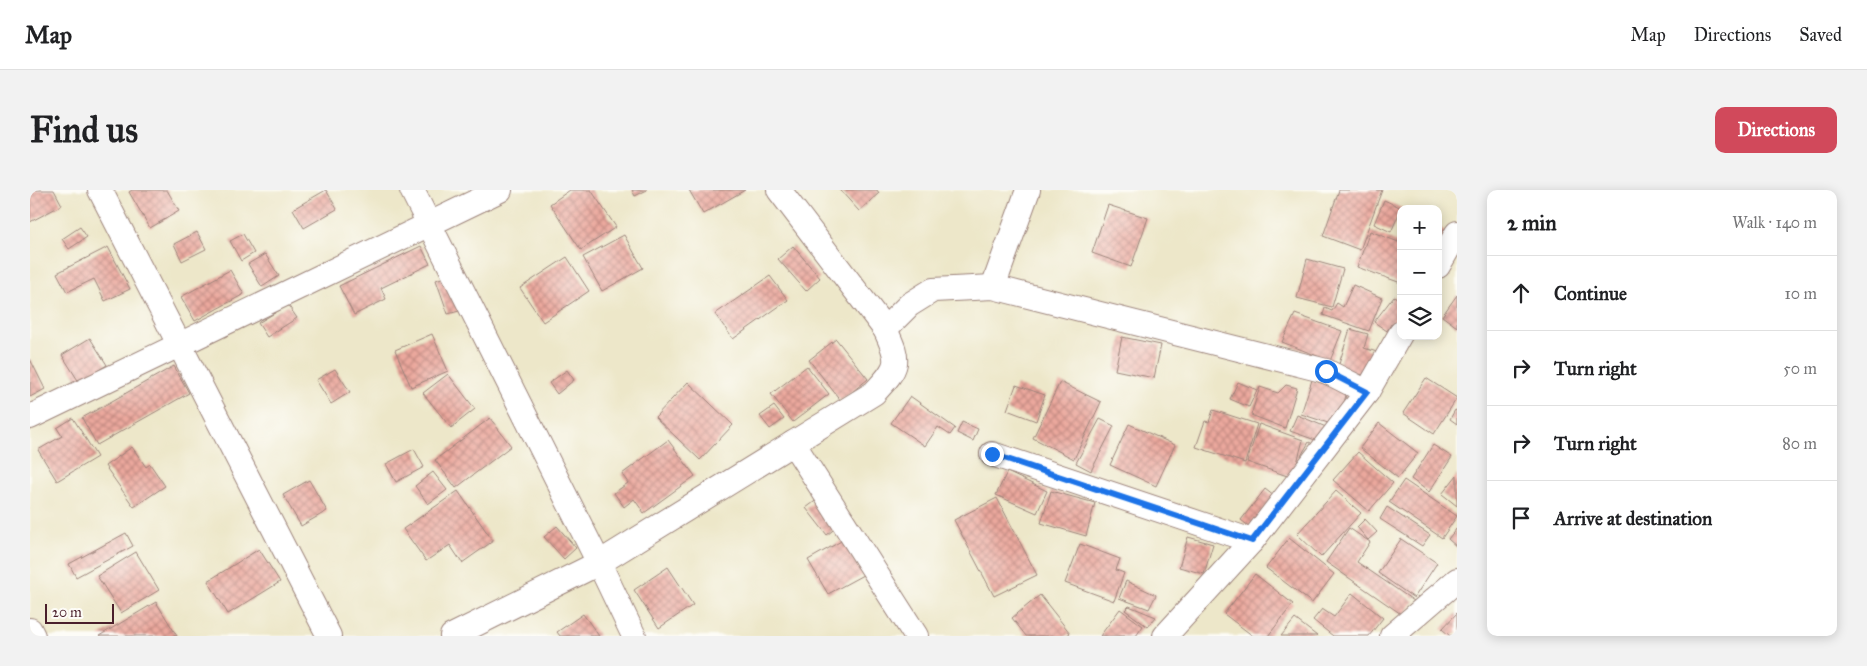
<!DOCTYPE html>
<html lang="en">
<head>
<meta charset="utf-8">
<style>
	:root { --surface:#fff; --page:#f2f2f2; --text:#202124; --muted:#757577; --line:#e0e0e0; --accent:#d1495b }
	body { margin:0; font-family:"IM FELL Great Primer",serif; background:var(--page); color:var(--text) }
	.controls { position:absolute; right:15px; top:15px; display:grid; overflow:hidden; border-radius:10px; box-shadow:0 2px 12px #0003 }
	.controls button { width:45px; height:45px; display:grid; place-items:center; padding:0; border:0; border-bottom:1px solid var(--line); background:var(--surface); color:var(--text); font:25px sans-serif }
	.scale { position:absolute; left:15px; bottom:12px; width:69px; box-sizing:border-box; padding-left:5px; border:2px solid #4a1f2b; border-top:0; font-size:14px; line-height:18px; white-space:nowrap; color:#4a1f2b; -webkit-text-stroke:4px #fdfcf7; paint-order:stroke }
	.stop { position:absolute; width:15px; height:15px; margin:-11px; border:4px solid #1a73e8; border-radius:50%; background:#fff }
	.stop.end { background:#1a73e8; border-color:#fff; box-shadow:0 1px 5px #0008 }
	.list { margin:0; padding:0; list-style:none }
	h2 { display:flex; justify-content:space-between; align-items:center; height:65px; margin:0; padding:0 20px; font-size:21px }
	h2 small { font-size:16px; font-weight:400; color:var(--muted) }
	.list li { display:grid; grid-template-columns:32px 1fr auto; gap:15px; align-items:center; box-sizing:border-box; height:75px; padding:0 20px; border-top:1px solid var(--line) }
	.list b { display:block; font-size:19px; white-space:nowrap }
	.list em { font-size:16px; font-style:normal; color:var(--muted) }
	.icon { flex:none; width:28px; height:28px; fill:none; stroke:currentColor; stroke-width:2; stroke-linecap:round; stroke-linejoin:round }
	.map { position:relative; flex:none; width:1427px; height:446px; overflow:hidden; border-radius:10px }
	header { display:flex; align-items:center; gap:30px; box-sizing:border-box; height:70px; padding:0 25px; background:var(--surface); border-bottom:1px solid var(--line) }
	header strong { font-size:24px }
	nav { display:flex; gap:28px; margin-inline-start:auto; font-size:18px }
	.intro { display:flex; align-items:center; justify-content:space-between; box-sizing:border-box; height:120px; padding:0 30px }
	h1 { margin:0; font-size:35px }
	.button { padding:12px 22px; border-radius:10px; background:var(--accent); color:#fff; font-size:18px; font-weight:700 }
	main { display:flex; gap:30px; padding:0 30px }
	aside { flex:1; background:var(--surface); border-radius:10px; box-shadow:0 2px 12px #0003 }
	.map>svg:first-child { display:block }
	.building { fill:url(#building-cross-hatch) }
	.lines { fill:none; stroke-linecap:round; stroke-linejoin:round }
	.minor-casing { stroke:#9c837a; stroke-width:26 }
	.minor { stroke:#fff; stroke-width:24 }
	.route { stroke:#1a73e8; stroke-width:6 }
</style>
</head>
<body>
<header>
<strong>Map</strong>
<nav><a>Map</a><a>Directions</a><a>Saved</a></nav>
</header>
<div class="intro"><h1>Find us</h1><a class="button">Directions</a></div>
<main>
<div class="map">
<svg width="1427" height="446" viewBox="0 0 1427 446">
	<defs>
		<pattern id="building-cross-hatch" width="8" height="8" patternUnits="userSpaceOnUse" patternTransform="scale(1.25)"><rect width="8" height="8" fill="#eba89d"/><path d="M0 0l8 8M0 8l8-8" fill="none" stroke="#c08880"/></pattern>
	</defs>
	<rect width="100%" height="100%" fill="#fdfcf7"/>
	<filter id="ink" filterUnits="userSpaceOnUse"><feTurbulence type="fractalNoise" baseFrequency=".02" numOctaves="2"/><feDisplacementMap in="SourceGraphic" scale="10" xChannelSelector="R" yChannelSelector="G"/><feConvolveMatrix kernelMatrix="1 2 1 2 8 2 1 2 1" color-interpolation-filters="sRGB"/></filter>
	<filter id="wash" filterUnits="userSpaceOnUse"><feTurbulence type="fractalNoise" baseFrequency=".0096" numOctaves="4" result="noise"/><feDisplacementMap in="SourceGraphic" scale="20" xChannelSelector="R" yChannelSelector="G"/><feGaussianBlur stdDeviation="1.12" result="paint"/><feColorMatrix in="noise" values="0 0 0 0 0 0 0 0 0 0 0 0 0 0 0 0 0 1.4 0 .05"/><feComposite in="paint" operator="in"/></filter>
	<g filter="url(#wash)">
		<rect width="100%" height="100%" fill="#ede7c9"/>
		<g id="blocks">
			<g class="building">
				<path d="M0,0H24L32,15L0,32Z"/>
				<path d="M102,0H137L149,21L120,38L99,2Z"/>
				<path d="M296,0L307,19L274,38L263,19Z"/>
				<path d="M540,0H561L586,37L551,60L520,14Z"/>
				<path d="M602,0H617L605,6Z"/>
				<path d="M659,0H715L673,24Z"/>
				<path d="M810,0H847L849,3L829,21Z"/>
				<path d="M1309,0H1352L1330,60L1293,46Z"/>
				<path d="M1354,10L1374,19H1371L1361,42L1344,34Z"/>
				<path d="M1078,15L1118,28L1101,77L1062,63Z"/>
				<path d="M1408,36L1416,42L1408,54Z"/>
				<path d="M50,37L57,47L39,59L32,49Z"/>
				<path d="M1340,41L1371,53V93L1327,77Z"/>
				<path d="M167,42L176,59L152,71L144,54Z"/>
				<path d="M213,44L224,63L211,71L200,51Z"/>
				<path d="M594,45L613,78L572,101L553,67Z"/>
				<path d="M391,56L400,74L351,98L356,109L324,125L309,96Z"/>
				<path d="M763,56L790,88L776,101L748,69Z"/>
				<path d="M78,57L100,99L75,111L64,89L37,102L27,83Z"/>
				<path d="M235,64L249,86L232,97L218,74Z"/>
				<path d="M537,67L559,101L513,132L490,98Z"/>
				<path d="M1277,69L1313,79L1302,117L1267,108Z"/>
				<path d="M200,80L214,104L165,131L151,107Z"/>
				<path d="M417,86L429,121L418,124L406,90Z"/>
				<path d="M740,86L758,110L703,149L685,124Z"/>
				<path d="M1323,95L1352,108L1339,141L1293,125L1295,118L1302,121L1307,113L1313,117Z"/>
				<path d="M1427,105V137L1412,126Z"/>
				<path d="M1364,106L1371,111V127L1365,136L1361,134L1357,141L1344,132Z"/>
				<path d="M258,115L267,128L237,147L228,133Z"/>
				<path d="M1265,124L1312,141L1300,171L1252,152Z"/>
				<path d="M1320,139L1338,144L1334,158L1347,162L1339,187L1308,177Z"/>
				<path d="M402,144L418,181L381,197L365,160Z"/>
				<path d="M1092,147L1131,155L1124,188L1085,180Z"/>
				<path d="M60,148L77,175L49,192L32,165Z"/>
				<path d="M806,149L838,189L811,211L779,170Z"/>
				<path d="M0,169L15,199L0,207Z"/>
				<path d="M144,176L159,203L67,255L52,228Z"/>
				<path d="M777,176L799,204L763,232L741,204Z"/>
				<path d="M305,179L320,202L301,214L286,190Z"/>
				<path d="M537,180L544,190L527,204L519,193Z"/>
				<path d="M418,184L445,219L421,238L393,203Z"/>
				<path d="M1396,188L1427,208L1404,244L1373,223Z"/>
				<path d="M1282,190L1317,202L1307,236L1271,224Z"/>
				<path d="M658,192L703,235L670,270L625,227Z"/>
				<path d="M1030,192L1071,212L1044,269L1003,248Z"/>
				<path d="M1208,192L1227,200L1219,217L1200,209Z"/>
				<path d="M986,195L1015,205L1006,231L977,220Z"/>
				<path d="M1256,195L1267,198L1255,238L1221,225L1230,197L1248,203Z"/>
				<path d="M880,206L925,238L920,245L908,237L895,256L861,233Z"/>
				<path d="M744,216L754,229L740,239L730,226Z"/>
				<path d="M1183,220L1227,234L1215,273L1166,257L1175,231L1179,232Z"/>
				<path d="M1425,220L1427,221V234L1420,229Z"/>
				<path d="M1267,225L1296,237L1291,252L1260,241Z"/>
				<path d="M43,228L67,267L27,291L8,260L32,246L27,238Z"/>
				<path d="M460,228L481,256L426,298L405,270Z"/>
				<path d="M1070,229L1084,236L1061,281L1046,273Z"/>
				<path d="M932,232L948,239L943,251L927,243Z"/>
				<path d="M1349,233L1388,263L1368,288L1330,258Z"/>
				<path d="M1099,234L1145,255L1126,296L1080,275Z"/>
				<path d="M1229,234L1273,250L1263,288L1217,272Z"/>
				<path d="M638,250L665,286L614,323L604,309L594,317L584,303L598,293L592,284Z"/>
				<path d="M1279,252L1290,258L1282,272L1271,266Z"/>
				<path d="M1403,255L1422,267L1399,302L1381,289Z"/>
				<path d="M102,257L116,277L120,274L135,296L104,317L75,276Z"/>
				<path d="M384,259L394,277L366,292L356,274Z"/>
				<path d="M1328,262L1363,293L1339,321L1303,290Z"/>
				<path d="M403,282L417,300L398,314L385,296Z"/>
				<path d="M977,282L1017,301L1007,323L966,305Z"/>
				<path d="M1427,285V316L1412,304Z"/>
				<path d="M279,290L297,321L271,336L253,305Z"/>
				<path d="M1374,290L1427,326L1412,348L1359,312Z"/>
				<path d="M1235,299L1249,310L1225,341L1211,330Z"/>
				<path d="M428,301L463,351L432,373L420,355L396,371L373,339Z"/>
				<path d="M1021,301L1065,313L1056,346L1011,333Z"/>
				<path d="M1306,301L1331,323L1291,367L1267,344Z"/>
				<path d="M967,308L1007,385L964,406L924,330Z"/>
				<path d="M788,309L808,336L797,345L776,318Z"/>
				<path d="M1357,317L1400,345L1392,356L1350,329Z"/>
				<path d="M1335,329L1347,342L1338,350L1327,337Z"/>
				<path d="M527,336L546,358L534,369L514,347Z"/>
				<path d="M1319,338L1340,352L1327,372L1384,411L1374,426L1296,372Z"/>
				<path d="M1427,338V357L1418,349Z"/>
				<path d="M96,343L103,356L46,387L39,374Z"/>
				<path d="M1158,347L1183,354L1174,384L1149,377Z"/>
				<path d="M1259,348L1304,384L1282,413L1236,378Z"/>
				<path d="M1371,349L1407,373L1384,408L1348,383Z"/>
				<path d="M813,350L833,385L798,404L778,370Z"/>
				<path d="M1050,354L1090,369L1086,380L1094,383L1084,411L1035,393Z"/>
				<path d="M229,359L250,392L198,424L178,391Z"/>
				<path d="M106,362L129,400L91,423L67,386Z"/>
				<path d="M638,377L663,415L629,438L604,400Z"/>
				<path d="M1225,384L1263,414L1238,446H1223L1194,424Z"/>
				<path d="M1096,391L1126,405L1119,419L1089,408Z"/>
				<path d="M1322,403L1353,428L1339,446H1303L1283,430L1292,419L1304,427Z"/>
				<path d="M1010,405L1040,443L1036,446H996L982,428Z"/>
				<path d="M126,412L147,446H69Z"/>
				<path d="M1099,416L1126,427L1118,437L1095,420Z"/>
				<path d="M1090,419L1113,436L1106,446H1070Z"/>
				<path d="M1427,423V442L1423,446H1420L1412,439Z"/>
				<path d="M553,424L569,446H530L527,442Z"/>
				<path d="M1265,429L1287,446H1251Z"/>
			</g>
		</g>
	</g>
	<g filter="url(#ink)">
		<use href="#blocks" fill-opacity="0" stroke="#9c837a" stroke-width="1"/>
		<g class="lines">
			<g class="minor-casing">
				<g id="minor">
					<path d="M70,0L299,446"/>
					<path d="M382,0L569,373L604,446"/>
					<path d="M1408,76L1427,43"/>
					<path d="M963,97L998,0"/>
					<path d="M855,139L879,115L903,100L963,97L1296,181L1337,202"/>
					<path d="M0,227L470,0"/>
					<path d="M763,253L886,446"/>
					<path d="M962,264L1222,351"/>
					<path d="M0,440L3,446"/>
					<path d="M422,446L569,373L844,203C869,176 871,173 855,139L749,0"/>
					<path d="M1135,446L1222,351L1337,202L1371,143"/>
					<path d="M1362,446L1427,390"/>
				</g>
			</g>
			<use href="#minor" class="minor"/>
		</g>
	</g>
	<g class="lines" filter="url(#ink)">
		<path class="route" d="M962,264L1222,351L1337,202L1296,181"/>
	</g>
</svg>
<div class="controls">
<button>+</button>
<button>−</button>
<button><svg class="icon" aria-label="layers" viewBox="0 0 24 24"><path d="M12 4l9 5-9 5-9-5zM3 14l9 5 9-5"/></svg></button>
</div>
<div class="scale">20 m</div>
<div class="stop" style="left:1296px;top:181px"></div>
<div class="stop end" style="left:962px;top:264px"></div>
</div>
<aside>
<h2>2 min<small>Walk · 140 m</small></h2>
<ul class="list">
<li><svg class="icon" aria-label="ahead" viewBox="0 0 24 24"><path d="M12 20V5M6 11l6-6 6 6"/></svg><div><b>Continue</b></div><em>10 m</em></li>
<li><svg class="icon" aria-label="right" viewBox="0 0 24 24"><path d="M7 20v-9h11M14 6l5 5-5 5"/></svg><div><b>Turn right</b></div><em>50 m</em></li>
<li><svg class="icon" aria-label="right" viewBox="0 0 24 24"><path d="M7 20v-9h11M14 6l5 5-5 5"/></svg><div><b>Turn right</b></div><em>80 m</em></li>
<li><svg class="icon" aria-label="arrive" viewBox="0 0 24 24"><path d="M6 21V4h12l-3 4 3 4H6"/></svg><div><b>Arrive at destination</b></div></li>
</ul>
</aside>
</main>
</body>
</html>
